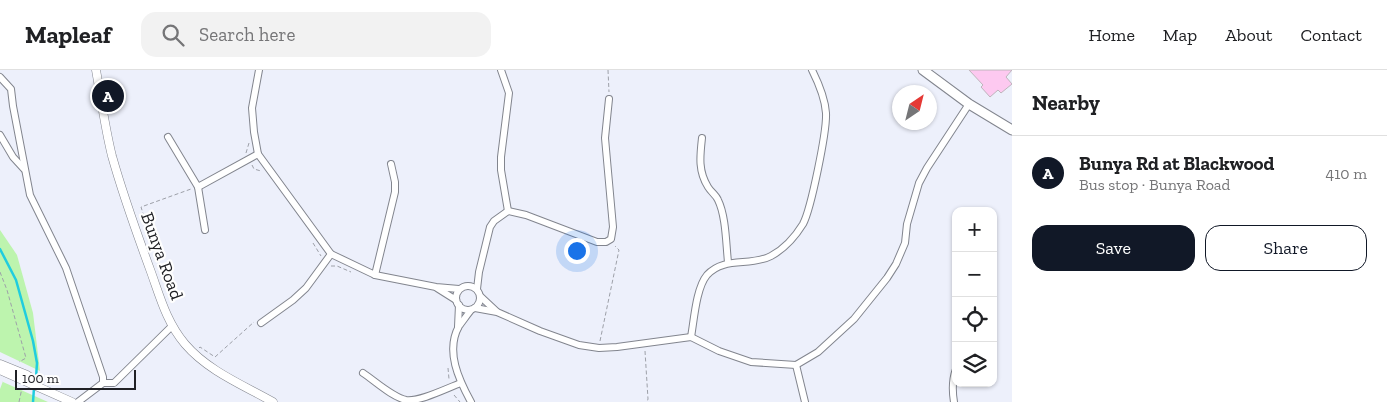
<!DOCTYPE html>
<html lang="en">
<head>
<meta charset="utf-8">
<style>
	:root { --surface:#fff; --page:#f2f2f2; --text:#202124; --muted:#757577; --line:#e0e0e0; --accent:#111827 }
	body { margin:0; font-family:"Zilla Slab",serif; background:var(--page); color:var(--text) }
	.controls { position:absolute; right:15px; bottom:15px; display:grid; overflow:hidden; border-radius:10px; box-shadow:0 1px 4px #0004 }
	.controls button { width:45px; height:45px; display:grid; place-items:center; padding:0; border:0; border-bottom:1px solid var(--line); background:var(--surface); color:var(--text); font:25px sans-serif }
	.compass { position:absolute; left:892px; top:15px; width:45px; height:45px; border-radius:50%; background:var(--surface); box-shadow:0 1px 4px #0004; rotate:35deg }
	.scale { position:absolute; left:15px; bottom:12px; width:121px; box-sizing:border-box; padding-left:5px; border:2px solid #202125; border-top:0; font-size:14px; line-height:18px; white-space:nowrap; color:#202125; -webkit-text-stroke:4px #fefefe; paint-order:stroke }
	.you { position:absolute; left:576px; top:180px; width:18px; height:18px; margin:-12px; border:4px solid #fff; border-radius:50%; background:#1a73e8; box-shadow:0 0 0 8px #1a73e833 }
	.badge { display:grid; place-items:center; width:32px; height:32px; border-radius:50%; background:var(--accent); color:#fff; font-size:16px; font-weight:700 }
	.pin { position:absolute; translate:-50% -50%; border:2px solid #fff; box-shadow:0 1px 5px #0006 }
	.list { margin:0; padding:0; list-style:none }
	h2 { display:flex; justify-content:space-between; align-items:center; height:65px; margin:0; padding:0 20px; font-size:21px }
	h2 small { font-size:16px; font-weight:400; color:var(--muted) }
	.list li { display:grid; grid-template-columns:32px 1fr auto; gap:15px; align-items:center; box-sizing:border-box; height:75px; padding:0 20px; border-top:1px solid var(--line) }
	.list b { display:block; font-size:19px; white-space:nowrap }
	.list p { margin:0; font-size:16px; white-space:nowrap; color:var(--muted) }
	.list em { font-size:16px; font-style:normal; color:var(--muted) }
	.actions { display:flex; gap:10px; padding:15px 20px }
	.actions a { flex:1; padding:11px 0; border:1px solid var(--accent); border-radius:15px; text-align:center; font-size:18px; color:var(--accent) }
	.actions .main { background:var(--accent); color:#fff }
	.icon { flex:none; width:28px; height:28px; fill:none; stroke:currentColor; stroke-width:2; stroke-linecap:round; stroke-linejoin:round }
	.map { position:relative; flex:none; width:1012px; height:332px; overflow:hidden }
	header { display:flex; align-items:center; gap:30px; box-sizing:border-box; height:70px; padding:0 25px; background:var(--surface); border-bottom:1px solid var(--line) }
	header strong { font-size:24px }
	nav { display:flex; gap:28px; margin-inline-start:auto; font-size:18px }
	.search { width:350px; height:45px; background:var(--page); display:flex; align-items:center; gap:12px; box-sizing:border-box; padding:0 18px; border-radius:15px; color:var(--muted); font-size:19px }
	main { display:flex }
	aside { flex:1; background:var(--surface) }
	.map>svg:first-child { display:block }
	.park { fill:#bdf4ae }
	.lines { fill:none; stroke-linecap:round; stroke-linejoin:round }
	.stream { stroke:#20cdde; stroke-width:2.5 }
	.building { fill:#fdc9f0; stroke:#bfb5bc }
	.minor-casing { stroke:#82858e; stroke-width:8 }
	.tertiary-casing { stroke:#82858e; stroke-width:9 }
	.secondary-casing { stroke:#82858e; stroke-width:11 }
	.path { stroke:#9da0a8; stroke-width:1; stroke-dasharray:4 2.5; stroke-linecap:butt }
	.minor { stroke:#fff; stroke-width:6 }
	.tertiary { stroke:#fff; stroke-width:8 }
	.secondary { stroke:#fff; stroke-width:9 }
	.labels { text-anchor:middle; stroke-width:4.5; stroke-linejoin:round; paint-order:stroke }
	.street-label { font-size:18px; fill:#202125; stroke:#fefefe }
</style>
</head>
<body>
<header>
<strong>Mapleaf</strong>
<div class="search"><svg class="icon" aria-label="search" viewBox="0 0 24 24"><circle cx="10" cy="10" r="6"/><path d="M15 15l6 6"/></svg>Search here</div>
<nav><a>Home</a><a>Map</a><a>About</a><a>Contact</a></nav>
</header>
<main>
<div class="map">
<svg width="1012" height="332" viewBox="0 0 1012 332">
	<rect width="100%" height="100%" fill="#edf0fb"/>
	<g class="park">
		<path d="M0,160L17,185L33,243L40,301L0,282Z"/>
		<path d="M3,311V312L48,332H0V319Z"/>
	</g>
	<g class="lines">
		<g class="stream">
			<path d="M0,179L16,210L33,271L37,293L36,308"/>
			<path d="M33,332L34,318"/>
		</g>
	</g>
	<path class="building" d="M969,0H1012L1006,7L1012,14L1001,23L998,20L990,27L981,17L983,15Z"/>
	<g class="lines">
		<g class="minor-casing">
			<g id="minor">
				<path d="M259,0L252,38L254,62L258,84L331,184L375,205L436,217L459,219"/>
				<path d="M501,0L509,23L501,87V100L508,141"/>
				<path d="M0,7L11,19L13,36L30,125L66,198L103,307V313"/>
				<path d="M0,65L13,87L24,99"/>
				<path d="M168,67L198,117L205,160"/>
				<path d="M702,68C700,86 698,101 708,117C711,122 716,125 718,130C726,146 726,174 728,192"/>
				<path d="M198,117L258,84"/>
				<path d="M375,205L395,122V112L391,94"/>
				<circle cx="468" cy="228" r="12"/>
				<path d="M437,218L456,230"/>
				<path d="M477,219L479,202L490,157L494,151L508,141L526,145L597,172H606L611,169L613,157L605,68L609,29"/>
				<path d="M481,227L496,241"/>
				<path d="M475,238L497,242L540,261L579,275L599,278L617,277L691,267L719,281L751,292L796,295L818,282L854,249L887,208L896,194L905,173L907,154L919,113L927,98L969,34"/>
				<path d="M471,240C467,245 463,251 459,256C445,281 459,310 471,332"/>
				<path d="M261,253L293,230L306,218L331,184"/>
				<path d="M458,257L459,235"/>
				<path d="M691,267C694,251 696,218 707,205C724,186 750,197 771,186C784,179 795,167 803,154C811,139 827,61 826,43C825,28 819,14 812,0"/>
				<path d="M796,295L805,332"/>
				<path d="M363,303C375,311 392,327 406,330C420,332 447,318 461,313"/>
				<path d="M78,332L103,313H114L172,256"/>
				<path d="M954,332C952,320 952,310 956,299"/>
			</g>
		</g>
		<g class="tertiary-casing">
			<g id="tertiary">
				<path d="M96,0C101,28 105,58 112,86C123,125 137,164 151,202C160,227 167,253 185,274C208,301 243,315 273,332"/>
				<path d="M0,294L27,305L38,313"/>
				<path d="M0,300L72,332"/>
			</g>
		</g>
		<g class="secondary-casing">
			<path id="secondary" d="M923,0L969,34L1012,60"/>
		</g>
		<g class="path">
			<path d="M608,0L609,22"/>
			<path d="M246,83L249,73"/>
			<path d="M252,95L254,99L261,101"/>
			<path d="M313,173L321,186"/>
			<path d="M151,178L149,162L141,137L191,119"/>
			<path d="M331,196H337L351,202"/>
			<path d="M0,202L7,220L26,288L19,292"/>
			<path d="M600,271L619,180L615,176"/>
			<path d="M199,278L200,277L215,287L254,252"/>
			<path d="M645,281L648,329L647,332"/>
			<path d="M448,298L449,309"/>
			<path d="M454,325L460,332"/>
			<path d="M19,332L22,318"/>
		</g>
		<use href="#minor" class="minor"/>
		<use href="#tertiary" class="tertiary"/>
		<use href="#secondary" class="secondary"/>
	</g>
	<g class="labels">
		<g class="street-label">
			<text transform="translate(162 186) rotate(70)" y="6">Bunya Road</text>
		</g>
	</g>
</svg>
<div class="controls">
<button>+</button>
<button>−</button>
<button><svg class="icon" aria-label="locate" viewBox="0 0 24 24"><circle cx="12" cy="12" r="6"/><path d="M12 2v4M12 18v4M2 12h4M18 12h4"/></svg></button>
<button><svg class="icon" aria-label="layers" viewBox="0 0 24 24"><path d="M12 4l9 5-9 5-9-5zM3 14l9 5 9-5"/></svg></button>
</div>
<svg class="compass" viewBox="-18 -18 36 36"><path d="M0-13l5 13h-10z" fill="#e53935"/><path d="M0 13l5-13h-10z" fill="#757577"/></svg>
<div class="scale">100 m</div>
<div class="you"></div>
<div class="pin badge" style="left:108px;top:26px">A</div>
</div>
<aside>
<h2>Nearby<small></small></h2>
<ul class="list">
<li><span class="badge">A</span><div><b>Bunya Rd at Blackwood</b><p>Bus stop · Bunya Road</p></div><em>410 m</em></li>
</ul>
<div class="actions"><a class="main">Save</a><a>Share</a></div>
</aside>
</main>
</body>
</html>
